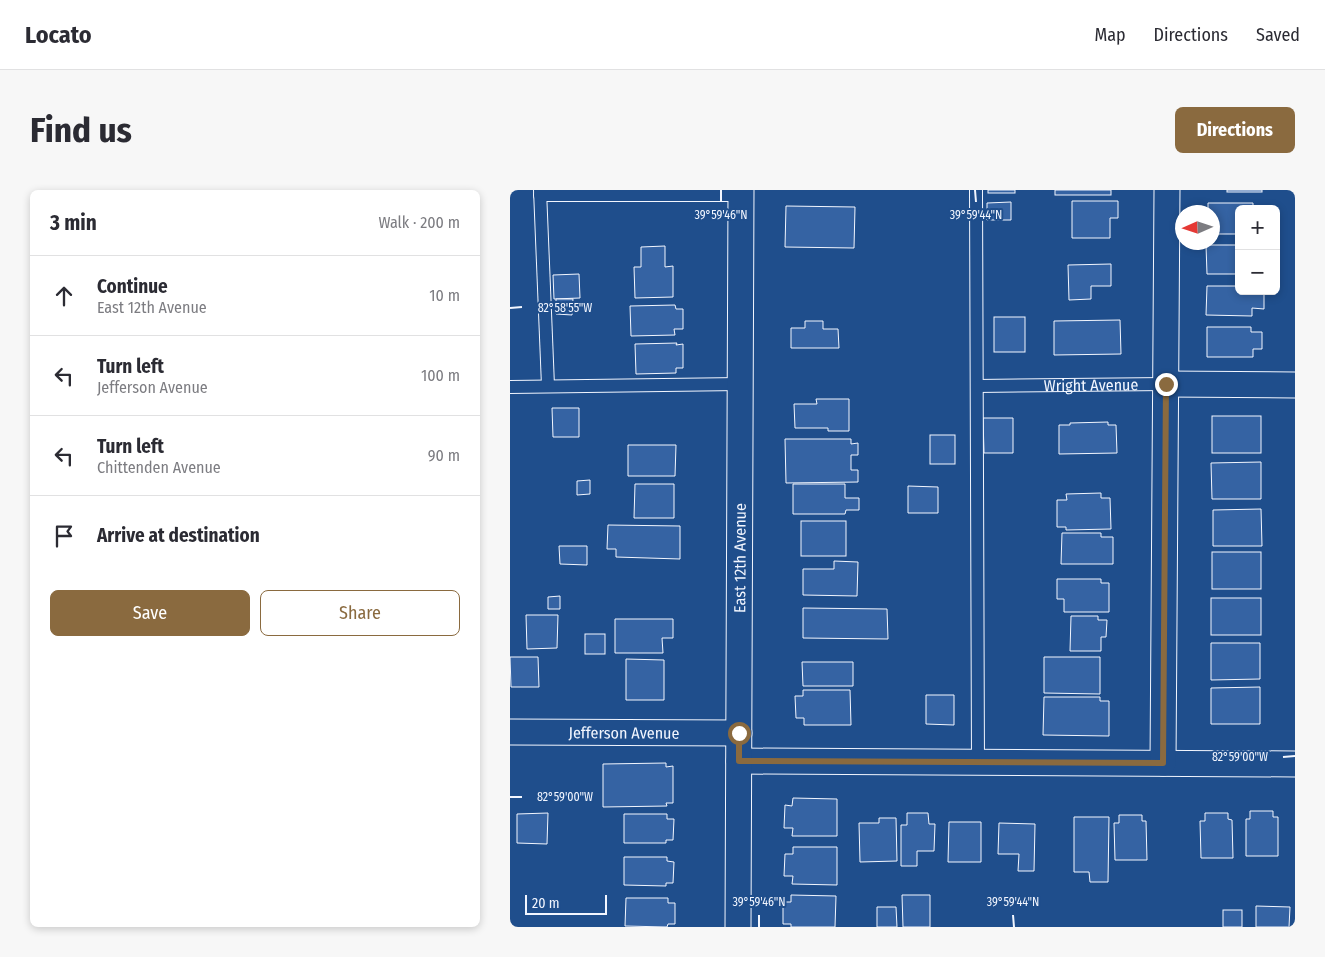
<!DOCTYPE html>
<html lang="en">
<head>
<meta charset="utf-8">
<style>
	:root { --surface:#fff; --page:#f7f7f7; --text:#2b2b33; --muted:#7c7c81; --line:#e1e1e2; --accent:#8a6a3f }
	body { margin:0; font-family:"Fira Sans Condensed",sans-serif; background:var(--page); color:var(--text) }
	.controls { position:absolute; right:15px; top:15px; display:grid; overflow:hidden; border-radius:8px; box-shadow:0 2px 8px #0003 }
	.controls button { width:45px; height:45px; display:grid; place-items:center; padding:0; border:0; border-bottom:1px solid var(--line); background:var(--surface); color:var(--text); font:25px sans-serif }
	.compass { position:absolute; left:665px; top:15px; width:45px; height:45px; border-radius:50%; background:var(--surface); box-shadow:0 2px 8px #0003; rotate:267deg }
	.scale { position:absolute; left:15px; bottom:12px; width:82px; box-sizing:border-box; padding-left:5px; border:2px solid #f2f6ff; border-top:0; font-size:14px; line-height:18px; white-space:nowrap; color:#f2f6ff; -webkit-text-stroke:4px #1f4e8c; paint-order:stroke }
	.stop { position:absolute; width:15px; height:15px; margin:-11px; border:4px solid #8a6a3f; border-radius:50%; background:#fff }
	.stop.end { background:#8a6a3f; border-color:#fff; box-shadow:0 1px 5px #0008 }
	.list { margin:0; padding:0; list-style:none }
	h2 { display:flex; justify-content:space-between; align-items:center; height:65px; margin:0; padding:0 20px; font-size:21px }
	h2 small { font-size:16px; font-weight:400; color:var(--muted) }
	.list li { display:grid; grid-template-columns:32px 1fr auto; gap:15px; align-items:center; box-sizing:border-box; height:80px; padding:0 20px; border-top:1px solid var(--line) }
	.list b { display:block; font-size:19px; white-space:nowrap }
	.list p { margin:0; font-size:16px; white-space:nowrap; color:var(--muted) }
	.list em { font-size:16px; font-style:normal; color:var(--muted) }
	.actions { display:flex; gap:10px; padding:15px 20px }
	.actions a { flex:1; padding:11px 0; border:1px solid var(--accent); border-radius:8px; text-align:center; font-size:18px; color:var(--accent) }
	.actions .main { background:var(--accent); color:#fff }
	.icon { flex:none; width:28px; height:28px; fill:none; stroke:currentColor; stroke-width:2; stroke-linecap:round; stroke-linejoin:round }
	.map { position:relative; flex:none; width:785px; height:737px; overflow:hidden; border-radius:8px }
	header { display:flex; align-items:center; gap:30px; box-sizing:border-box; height:70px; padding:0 25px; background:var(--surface); border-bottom:1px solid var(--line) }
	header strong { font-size:24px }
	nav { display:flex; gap:28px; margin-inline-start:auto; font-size:18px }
	.intro { display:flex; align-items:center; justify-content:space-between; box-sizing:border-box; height:120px; padding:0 30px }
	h1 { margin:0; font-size:35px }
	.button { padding:12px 22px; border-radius:8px; background:var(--accent); color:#fff; font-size:18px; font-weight:700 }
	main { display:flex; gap:30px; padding:0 30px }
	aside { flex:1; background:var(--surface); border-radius:8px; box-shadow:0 2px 8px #0003 }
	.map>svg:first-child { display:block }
	.building { fill:#3563a3; stroke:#f2f6ff }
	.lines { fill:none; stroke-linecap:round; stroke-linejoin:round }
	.service-casing { stroke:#f2f6ff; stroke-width:14 }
	.minor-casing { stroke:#f2f6ff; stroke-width:27 }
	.service { stroke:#1f4e8c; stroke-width:12 }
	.minor { stroke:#1f4e8c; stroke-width:25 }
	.route { stroke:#8a6a3f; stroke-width:6 }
	.ticks { fill:none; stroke:#f2f6ff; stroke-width:2 }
	.labels { text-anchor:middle; stroke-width:4; stroke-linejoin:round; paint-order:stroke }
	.street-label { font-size:16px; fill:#f2f6ff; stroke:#1f4e8c }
	.ticks-label { font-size:12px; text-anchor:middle; fill:#f2f6ff; stroke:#1f4e8c; stroke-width:4; stroke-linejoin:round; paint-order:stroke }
</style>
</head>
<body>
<header>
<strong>Locato</strong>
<nav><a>Map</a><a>Directions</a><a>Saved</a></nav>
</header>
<div class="intro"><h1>Find us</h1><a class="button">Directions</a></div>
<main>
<aside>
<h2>3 min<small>Walk · 200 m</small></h2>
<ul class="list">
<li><svg class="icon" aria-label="ahead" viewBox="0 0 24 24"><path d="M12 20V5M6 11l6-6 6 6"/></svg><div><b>Continue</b><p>East 12th Avenue</p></div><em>10 m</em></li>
<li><svg class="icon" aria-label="left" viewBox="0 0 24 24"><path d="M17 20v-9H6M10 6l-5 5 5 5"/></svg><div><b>Turn left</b><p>Jefferson Avenue</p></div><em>100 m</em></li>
<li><svg class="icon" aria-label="left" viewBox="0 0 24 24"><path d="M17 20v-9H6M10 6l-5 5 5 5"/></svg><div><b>Turn left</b><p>Chittenden Avenue</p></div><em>90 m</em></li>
<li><svg class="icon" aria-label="arrive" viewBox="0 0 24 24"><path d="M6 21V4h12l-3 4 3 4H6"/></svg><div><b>Arrive at destination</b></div></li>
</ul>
<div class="actions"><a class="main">Save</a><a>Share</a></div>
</aside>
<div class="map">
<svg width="785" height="737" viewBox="0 0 785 737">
	<rect width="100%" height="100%" fill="#1f4e8c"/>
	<g class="building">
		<rect x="478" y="0" width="27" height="3"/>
		<rect x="545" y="0" width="56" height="5"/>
		<rect x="717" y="0" width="35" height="2"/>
		<path d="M562,11H608V28H600V48H562Z"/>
		<path d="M501,12V30H477V13Z"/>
		<path d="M698,13H743V19H729V44H702V22H698Z"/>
		<path d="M276,16L345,17L344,58L275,57Z"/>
		<path d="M696,55H729V84H697Z"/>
		<path d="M155,56V77L163,76V107L125,108L124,77H131V57Z"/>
		<path d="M601,74V96H581V109L559,110L558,75Z"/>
		<path d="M69,84L70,108L44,109L43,85Z"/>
		<path d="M697,96H729V101H754V119L742,118V126L696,125Z"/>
		<path d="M46,109H63L62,125L46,124Z"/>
		<path d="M165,115L166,119H173V139H164L165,145L121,146L120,116Z"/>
		<rect x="484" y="127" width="31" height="35"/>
		<path d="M610,130L611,164L544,165V131Z"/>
		<path d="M295,131H313V139H328L329,158H281V138H295Z"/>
		<path d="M697,137H741V142H752V159H743V167H697Z"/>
		<path d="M167,153L166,155L173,154V178H166V183L126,184L125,154Z"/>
		<path d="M306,209H339V241H318V238H285L284,214H307Z"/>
		<path d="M42,218H69V247H43Z"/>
		<rect x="702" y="226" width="49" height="37"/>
		<path d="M473,228H503V263H474Z"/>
		<path d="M598,232V235H606L607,263L549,264V235H560V233Z"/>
		<rect x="420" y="245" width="25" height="29"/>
		<path d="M275,249H341V254L348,253V265H341V280H348V292L276,293Z"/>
		<path d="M118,255H166L165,286H118Z"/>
		<path d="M751,272V309H702L701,273Z"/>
		<path d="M80,290V304L67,305V291Z"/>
		<path d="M125,294H164V328H124Z"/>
		<path d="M283,294H335V308H349V320H336L335,324H283Z"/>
		<path d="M398,296L428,297V323H398Z"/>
		<path d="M591,303V308H600L601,339L556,340V337H547V310H557L556,304Z"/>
		<path d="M751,319L752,356H703V320Z"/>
		<rect x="291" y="331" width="45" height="35"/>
		<path d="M98,335L170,336V369L106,367V359H97Z"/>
		<path d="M552,343H591V347H603V374H551Z"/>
		<path d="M49,356H77V375L50,374Z"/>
		<rect x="702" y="362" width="49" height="37"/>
		<path d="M324,371L348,372L347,406L293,405V379H324Z"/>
		<path d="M547,389H591V393H599V422H554V409H547Z"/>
		<path d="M50,406V419H38V407Z"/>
		<rect x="701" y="408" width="50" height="37"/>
		<path d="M293,418L377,419L378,449L293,448Z"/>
		<path d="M16,425H48L47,458L17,459Z"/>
		<path d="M561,426H588V430H597L596,447H591V461H560Z"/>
		<path d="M105,429H163V448H152L153,463H105Z"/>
		<rect x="75" y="444" width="20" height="20"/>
		<path d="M701,453H750V489L701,490Z"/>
		<path d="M0,467H28L29,497H1Z"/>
		<path d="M534,467H590V504L534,503Z"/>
		<path d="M116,469L154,470V510H116Z"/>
		<path d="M292,472H343V496H293Z"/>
		<path d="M750,497V534H701V498Z"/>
		<path d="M293,500H340L341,535H294V528H286L285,506H293Z"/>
		<path d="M416,505H444V535L416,534Z"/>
		<path d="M534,507H590V511H599V546L533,545Z"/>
		<path d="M156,573V577L163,576V613H156L157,616L93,617V574Z"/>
		<path d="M283,608L327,609V646H282L283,638H274L275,615L282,616Z"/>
		<path d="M740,621H763V627H768V666H736V629H740Z"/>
		<path d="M38,623L37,654L7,653V624Z"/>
		<path d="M397,623H418L419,634H425L424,661H407V676H391V635H397Z"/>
		<path d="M695,623H718V629L722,630L723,668H691L690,631H695Z"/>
		<path d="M114,624H157V629H164L163,650H156V653H114Z"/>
		<path d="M609,625H632V631H636L637,670H605L604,633H609Z"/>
		<path d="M564,627H599L598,692H580L579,682H564Z"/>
		<path d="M369,628H386L387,671L350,672L349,633H369Z"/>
		<path d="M439,632H471V672H438Z"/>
		<path d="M489,633L525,634L524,681H508L509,664H488Z"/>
		<path d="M283,657H327V695L282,694L283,686H274L275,664H283Z"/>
		<path d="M114,667H157V671L164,672L163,693H156V696L114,695Z"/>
		<path d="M281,705L326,706L325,737H281V734H273V712H281Z"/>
		<path d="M392,705H420V737H393Z"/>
		<path d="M116,708H158V713H165V734H158L157,737L115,736Z"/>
		<path d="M746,716L780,717L779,737H746Z"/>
		<path d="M367,717H386L387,737H367Z"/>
		<rect x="713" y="720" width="19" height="17"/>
	</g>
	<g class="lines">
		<g class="service-casing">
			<g id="service">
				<path d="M30,0L38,196"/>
				<path d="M466,0L468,573"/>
				<path d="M30,5H231"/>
				<path id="s1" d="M467,196L656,194"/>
				<path d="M0,197L230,194"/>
			</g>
		</g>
		<g class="minor-casing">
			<g id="minor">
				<path d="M656,194L785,195"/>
				<path id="s2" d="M0,542L229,543"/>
				<path d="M229,571L785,574"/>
				<path d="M653,573L657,0"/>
				<path id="s3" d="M228,737L231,0"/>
			</g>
		</g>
		<use href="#service" class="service"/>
		<use href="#minor" class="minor"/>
	</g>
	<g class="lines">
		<path class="route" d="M229,543V571L653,573L656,194"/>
	</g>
	<path class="ticks" d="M211,0V12M465,0L466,12M0,118L12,117M773,567L785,566M0,607H12M249,725V737M503,725L504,737"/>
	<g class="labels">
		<g class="street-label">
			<text dy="6" stroke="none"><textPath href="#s1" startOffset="114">Wright Avenue</textPath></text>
			<text dy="6" stroke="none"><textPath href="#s3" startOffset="369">East 12th Avenue</textPath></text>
			<text dy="6" stroke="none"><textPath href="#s2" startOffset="114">Jefferson Avenue</textPath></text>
		</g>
	</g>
	<g class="ticks-label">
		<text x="211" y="29">39°59'46"N</text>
		<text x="466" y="29">39°59'44"N</text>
		<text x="55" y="122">82°58'55"W</text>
		<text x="730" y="571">82°59'00"W</text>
		<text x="55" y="611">82°59'00"W</text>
		<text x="249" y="716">39°59'46"N</text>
		<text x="503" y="716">39°59'44"N</text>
	</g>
</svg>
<div class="controls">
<button>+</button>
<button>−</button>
</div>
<svg class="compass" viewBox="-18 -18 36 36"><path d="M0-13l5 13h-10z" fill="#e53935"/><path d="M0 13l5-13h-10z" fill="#7c7c81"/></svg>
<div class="scale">20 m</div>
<div class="stop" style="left:229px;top:543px"></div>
<div class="stop end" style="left:656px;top:194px"></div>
</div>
</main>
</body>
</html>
